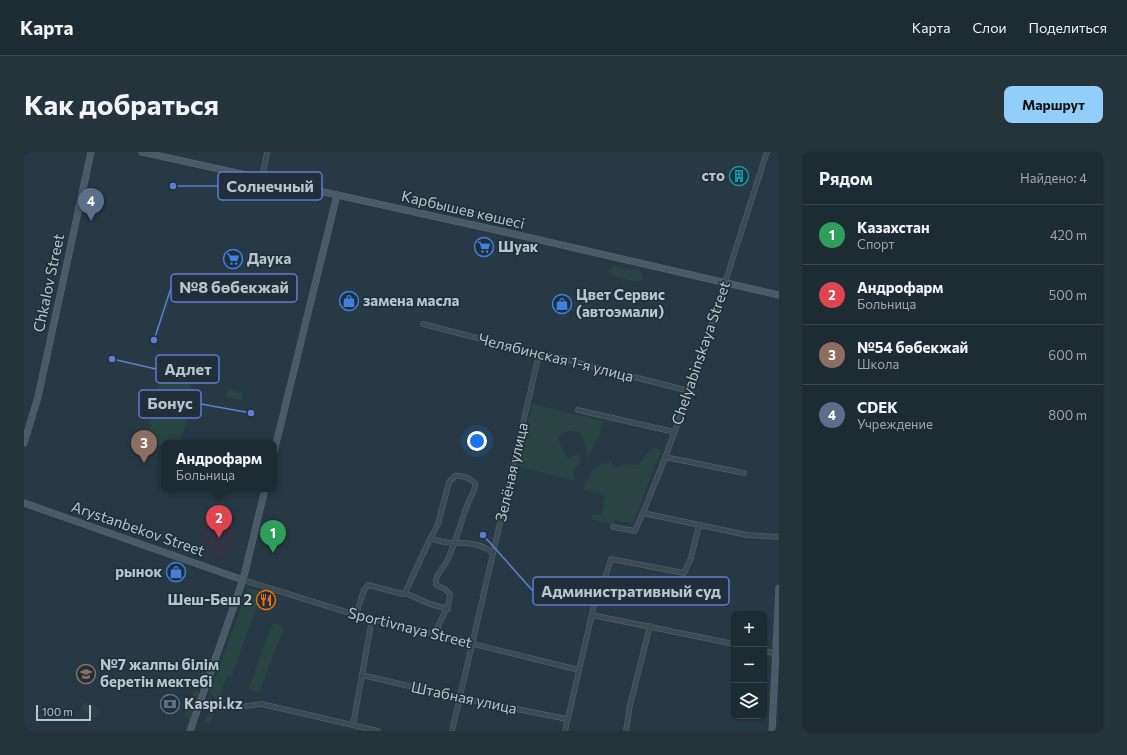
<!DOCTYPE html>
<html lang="ru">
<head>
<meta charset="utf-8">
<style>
	:root { --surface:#1d2b33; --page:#25333b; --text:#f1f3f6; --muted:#a0a7ac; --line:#3b474e; --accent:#91cefa }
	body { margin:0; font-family:Commissioner,sans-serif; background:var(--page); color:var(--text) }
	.controls { position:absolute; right:12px; bottom:12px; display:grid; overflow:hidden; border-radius:8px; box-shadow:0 1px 3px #0004 }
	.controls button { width:36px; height:36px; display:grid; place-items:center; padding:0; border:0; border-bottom:1px solid var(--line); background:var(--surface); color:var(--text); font:20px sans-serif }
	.scale { position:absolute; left:12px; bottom:10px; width:55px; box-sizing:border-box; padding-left:4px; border:2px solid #b9c5cd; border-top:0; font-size:11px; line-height:14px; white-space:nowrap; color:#b9c5cd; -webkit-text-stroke:3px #202f39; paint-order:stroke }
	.you { position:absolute; left:453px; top:289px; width:14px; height:14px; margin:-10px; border:3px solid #fff; border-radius:50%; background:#1a73e8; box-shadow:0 0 0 6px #1a73e833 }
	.badge { display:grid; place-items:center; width:26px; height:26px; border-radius:50%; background:var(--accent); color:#fff; font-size:13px; font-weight:700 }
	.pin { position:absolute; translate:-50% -33px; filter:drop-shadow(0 1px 2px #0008) }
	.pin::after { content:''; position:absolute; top:21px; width:14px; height:12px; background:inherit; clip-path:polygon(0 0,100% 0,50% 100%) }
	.popup { position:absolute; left:137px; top:288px; width:116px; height:52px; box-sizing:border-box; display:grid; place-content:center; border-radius:8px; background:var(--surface); filter:drop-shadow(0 1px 3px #0005); font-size:13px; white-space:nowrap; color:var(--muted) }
	.popup b { font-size:15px; color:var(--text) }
	.popup::after { content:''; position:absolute; left:50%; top:100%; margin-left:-8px; border:8px solid transparent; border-top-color:var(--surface) }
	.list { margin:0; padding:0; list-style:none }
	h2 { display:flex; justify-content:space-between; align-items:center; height:52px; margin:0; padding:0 16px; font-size:17px }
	h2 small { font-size:13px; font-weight:400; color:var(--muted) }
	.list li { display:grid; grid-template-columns:26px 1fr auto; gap:12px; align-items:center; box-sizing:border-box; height:60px; padding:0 16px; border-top:1px solid var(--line) }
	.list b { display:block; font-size:15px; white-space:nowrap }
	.list p { margin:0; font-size:13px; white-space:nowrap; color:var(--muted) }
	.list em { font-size:13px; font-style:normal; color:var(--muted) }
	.icon { flex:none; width:22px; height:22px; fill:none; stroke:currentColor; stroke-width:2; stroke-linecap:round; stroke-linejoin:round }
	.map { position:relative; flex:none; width:755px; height:579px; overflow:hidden; border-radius:8px }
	header { display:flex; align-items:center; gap:24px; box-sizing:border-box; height:56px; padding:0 20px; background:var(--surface); border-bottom:1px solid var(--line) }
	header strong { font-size:19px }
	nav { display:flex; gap:22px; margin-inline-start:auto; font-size:14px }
	.intro { display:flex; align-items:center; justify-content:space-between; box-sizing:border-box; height:96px; padding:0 24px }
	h1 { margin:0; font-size:28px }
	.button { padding:10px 18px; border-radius:8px; background:var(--accent); color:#111; font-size:14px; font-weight:700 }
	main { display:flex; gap:24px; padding:0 24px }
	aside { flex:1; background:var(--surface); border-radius:8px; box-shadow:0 1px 3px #0004 }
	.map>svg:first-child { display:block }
	.medical { fill:#343544 }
	.green { fill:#294543 }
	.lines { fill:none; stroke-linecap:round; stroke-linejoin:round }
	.street-casing { stroke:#5a6871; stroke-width:5.5 }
	.secondary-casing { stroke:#5a6871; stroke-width:7 }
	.street { stroke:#3c4a54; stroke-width:4.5 }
	.secondary { stroke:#4a5a67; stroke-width:6 }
	.labels { text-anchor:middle; stroke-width:3; stroke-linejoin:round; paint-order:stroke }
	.poi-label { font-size:15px; font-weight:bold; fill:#b9c5cd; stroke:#202f39; text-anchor:start }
	.street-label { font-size:15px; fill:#b9c5cd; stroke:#202f39 }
	.leader { fill:none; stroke:#5b7ed4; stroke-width:1.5 }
	.callout-dot { fill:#5b7ed4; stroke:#202f39; stroke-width:1.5 }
	.callout { fill:#202f39; stroke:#5b7ed4; stroke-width:1.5 }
	.callout-label { font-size:16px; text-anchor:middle; font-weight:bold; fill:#b9c5cd }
</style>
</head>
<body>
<header>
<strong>Карта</strong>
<nav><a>Карта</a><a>Слои</a><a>Поделиться</a></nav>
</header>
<div class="intro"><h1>Как добраться</h1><a class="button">Маршрут</a></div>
<main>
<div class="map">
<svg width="755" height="579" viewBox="0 0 755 579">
	<rect width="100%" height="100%" fill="#273944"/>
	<path class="medical" d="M178,368L213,375L205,404L198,406L177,398L180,389L177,374Z"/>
	<g class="green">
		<path d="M590,114L616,119L618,123V128L614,130L589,124L586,121L587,116Z"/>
		<path d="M154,221C160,224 166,227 167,234C169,241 160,289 153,291C149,292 144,291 140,291V295H139C133,292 127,290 126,283C124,275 133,235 137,228C141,222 148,222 154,221Z"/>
		<path d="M204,237L219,240L218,248L202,245Z"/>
		<path d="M508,252L579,269L576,282L563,307H561L563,296L556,281L546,278L533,285L544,307L556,301C560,310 555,310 550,316L549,322L551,326L549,328L493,314Z"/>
		<path d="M633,296L637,298L634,307H633L609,372L592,368L589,372L568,368L569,362L576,363L577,360L580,357V354L579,351L581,343L560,338L562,329L566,326L568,318L587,309L591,316L599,312L614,313L628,297Z"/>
		<path d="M223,435L238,440L208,524L203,525L195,546L185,542L221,445Z"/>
		<path d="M249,471L260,476L235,541L224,537Z"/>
		<path d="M183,507H187L179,533H173Z"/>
		<path d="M171,537L174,539L175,544L166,568L160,564Z"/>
		<path d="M61,550L76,559L71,566L56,557Z"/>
		<path d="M189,550L194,552L187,570L180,571Z"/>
	</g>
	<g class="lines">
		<g class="street-casing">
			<g id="street">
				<path d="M238,26L243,0"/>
				<path d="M399,172L515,202L524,203L665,239"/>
				<path d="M554,258L650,280"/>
				<path d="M641,305L720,321"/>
				<path d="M619,361L723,383L755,385"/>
				<path d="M589,375L611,379C665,256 701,127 743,0"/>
				<path d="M406,387L414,372L425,330L431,324C439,323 445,326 451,331C452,339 447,343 444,351C437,370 432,390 423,409C419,416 410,424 412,433L421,437L426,442C425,457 419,462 414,474L416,484"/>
				<path d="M219,428L332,463L555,518"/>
				<path d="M381,441L406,452L424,457"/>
				<path d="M332,463L340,438L344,433L379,442L381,441L406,387C413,388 422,391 429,391C443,390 458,392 469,401"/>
				<path d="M568,463L710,492"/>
				<path d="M740,499L753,502"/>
				<path d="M338,523L436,546L543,567"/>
				<path d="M222,554L238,552L354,579"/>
				<path d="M329,573L348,467"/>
				<path d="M428,579L515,202"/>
				<path d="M541,579L573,440L581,426L587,407L660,421L667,406L675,373"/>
				<path d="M602,579L606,553L626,474"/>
			</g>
		</g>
		<g class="secondary-casing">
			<g id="secondary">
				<path d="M118,0L481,80L755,143"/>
				<path d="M0,291L14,245L67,0"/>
				<path d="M250,300L313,43"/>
				<path d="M0,351L219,428"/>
				<path d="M166,579L219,428L241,337"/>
				<path d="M748,579L755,436"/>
			</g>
		</g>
		<use href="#street" class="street"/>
		<use href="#secondary" class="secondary"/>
	</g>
	<defs>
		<g id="building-ring" transform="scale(1)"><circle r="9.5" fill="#202f39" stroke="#0f9aa8" stroke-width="1.5"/><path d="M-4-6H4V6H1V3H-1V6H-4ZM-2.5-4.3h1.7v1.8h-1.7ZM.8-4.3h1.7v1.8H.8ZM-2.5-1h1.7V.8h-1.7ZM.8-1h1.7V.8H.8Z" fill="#0f9aa8"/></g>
		<g id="supermarket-ring" transform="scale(1)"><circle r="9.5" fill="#202f39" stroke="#3f7fe0" stroke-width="1.5"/><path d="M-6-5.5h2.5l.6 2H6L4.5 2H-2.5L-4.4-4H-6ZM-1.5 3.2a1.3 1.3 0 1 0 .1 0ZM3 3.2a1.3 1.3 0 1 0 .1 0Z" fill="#3f7fe0"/></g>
		<g id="shop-ring" transform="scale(1)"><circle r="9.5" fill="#202f39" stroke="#3f7fe0" stroke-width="1.5"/><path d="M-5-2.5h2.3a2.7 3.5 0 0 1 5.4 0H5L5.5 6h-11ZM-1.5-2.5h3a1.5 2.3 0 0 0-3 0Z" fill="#3f7fe0"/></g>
		<g id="restaurant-ring" transform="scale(1)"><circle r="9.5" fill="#202f39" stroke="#e8710a" stroke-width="1.5"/><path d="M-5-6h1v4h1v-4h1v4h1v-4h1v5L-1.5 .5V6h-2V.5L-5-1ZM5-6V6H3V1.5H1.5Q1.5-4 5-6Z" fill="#e8710a"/></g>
		<g id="school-ring" transform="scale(1)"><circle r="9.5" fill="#202f39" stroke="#8d6e63" stroke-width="1.5"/><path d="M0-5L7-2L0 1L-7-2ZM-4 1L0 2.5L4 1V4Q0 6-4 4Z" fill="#8d6e63"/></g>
		<g id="bank-ring" transform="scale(1)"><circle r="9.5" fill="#202f39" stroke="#5c6f8a" stroke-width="1.5"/><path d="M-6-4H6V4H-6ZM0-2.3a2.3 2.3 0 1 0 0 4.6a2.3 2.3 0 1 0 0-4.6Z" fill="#5c6f8a"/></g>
	</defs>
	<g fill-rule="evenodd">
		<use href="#building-ring" x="715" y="24"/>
		<use href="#supermarket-ring" x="460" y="95"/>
		<use href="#supermarket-ring" x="209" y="107"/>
		<use href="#shop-ring" x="325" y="149"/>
		<use href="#shop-ring" x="538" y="152"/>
		<use href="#shop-ring" x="152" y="420"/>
		<use href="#restaurant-ring" x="242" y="448"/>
		<use href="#school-ring" x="62" y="522"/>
		<use href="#bank-ring" x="146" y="552"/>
	</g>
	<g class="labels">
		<g class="poi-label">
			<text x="701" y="29" text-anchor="end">сто</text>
			<text x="474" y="100">Шуак</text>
			<text x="223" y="112">Даука</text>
			<text x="552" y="148">Цвет Сервис<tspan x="552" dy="17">(автоэмали)</tspan></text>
			<text x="339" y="154">замена масла</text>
			<text x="138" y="425" text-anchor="end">рынок</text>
			<text x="228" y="453" text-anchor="end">Шеш-Беш 2</text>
			<text x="76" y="518">№7 жалпы білім<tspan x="76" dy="17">беретін мектебі</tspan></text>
			<text x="160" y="557">Kaspi.kz</text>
		</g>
		<g class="street-label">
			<text transform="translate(439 58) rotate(13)" y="5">Карбышев көшесі</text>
			<text transform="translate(25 131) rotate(-78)" y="5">Chkalov Street</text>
			<text transform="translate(677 201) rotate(-71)" y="5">Chelyabinskaya Street</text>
			<text transform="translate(532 206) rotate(14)" y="5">Челябинская 1-я улица</text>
			<text transform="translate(488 320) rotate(-77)" y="5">Зелёная улица</text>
			<text transform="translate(114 377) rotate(19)" y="5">Arystanbekov Street</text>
			<text transform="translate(386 476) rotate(14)" y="5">Sportivnaya Street</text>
			<text transform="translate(440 546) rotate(12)" y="5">Штабная улица</text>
		</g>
	</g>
	<path class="leader" d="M149 34L194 34M130 188L147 136M88 207L132 217M227 261L177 252M459 383L509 439"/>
	<g class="callout-dot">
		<circle cx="149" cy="34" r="4"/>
		<circle cx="130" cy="188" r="4"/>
		<circle cx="88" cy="207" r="4"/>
		<circle cx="227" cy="261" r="4"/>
		<circle cx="459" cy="383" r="4"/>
	</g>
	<g class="callout">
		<rect x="194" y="20" width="104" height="28" rx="4"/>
		<rect x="147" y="122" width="126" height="28" rx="4"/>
		<rect x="132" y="203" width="63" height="28" rx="4"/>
		<rect x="115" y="238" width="62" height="28" rx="4"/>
		<rect x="509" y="425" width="196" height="28" rx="4"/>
	</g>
	<g class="callout-label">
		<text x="246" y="40">Солнечный</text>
		<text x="210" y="141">№8 бөбекжай</text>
		<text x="164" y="223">Адлет</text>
		<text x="146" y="257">Бонус</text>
		<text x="607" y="445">Административный суд</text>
	</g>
</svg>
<div class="controls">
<button>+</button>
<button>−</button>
<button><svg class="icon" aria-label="layers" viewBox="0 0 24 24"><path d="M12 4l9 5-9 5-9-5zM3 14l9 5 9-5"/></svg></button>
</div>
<div class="scale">100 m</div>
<div class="you"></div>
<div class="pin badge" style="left:249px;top:401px;background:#2e9e5b">1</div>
<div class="pin badge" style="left:195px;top:386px;background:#e0444e">2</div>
<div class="popup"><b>Андрофарм</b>Больница</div>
<div class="pin badge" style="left:120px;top:311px;background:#8d6e63">3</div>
<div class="pin badge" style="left:67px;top:69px;background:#5c6f8a">4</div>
</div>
<aside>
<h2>Рядом<small>Найдено: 4</small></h2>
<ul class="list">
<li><span class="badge" style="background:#2e9e5b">1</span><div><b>Казахстан</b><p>Спорт</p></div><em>420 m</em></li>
<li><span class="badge" style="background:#e0444e">2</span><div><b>Андрофарм</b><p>Больница</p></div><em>500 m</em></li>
<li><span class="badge" style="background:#8d6e63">3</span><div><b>№54 бөбекжай</b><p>Школа</p></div><em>600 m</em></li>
<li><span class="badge" style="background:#5c6f8a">4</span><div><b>CDEK</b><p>Учреждение</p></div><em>800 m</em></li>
</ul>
</aside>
</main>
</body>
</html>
